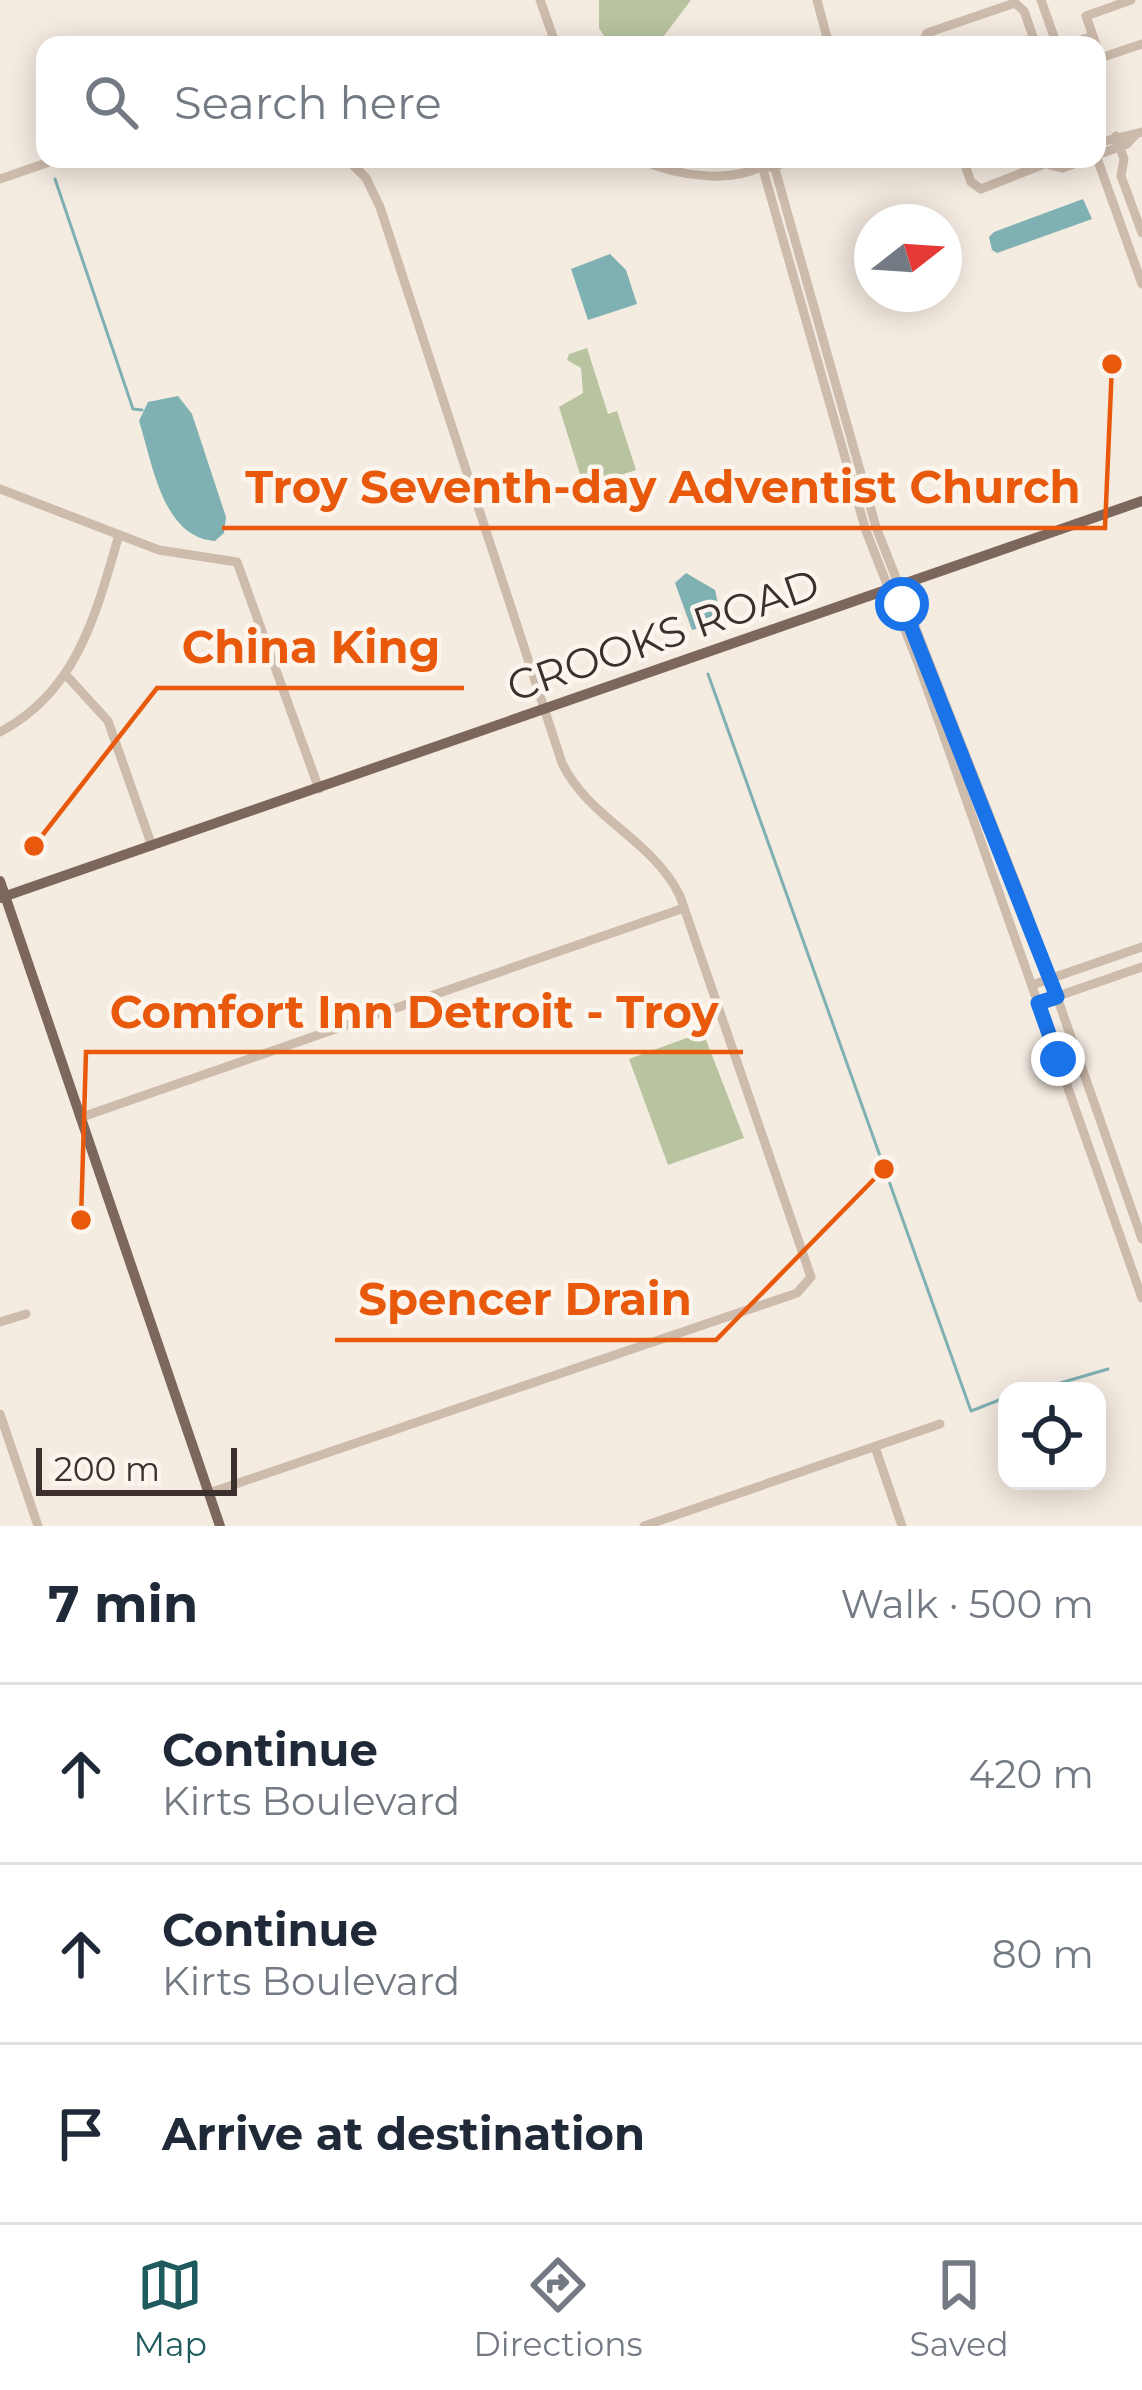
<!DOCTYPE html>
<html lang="en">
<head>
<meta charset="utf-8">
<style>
	:root { --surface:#fff; --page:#f6f6f7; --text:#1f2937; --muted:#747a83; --line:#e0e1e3; --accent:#1f5a5e }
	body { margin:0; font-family:Montserrat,sans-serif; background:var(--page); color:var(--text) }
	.controls { position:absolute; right:36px; bottom:36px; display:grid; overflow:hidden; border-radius:24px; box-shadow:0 6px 30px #0003 }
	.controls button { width:108px; height:108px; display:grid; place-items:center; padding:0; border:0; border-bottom:3px solid var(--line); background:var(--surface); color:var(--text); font:60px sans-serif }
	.compass { position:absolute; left:854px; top:204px; width:108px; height:108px; border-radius:50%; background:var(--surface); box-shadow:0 6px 30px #0003; rotate:73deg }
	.scale { position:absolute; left:36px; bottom:30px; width:201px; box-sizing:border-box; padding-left:12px; border:6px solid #3b302b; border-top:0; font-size:33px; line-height:42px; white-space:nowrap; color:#3b302b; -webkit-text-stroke:9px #fbf5ee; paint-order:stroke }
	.stop { position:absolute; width:36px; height:36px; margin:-27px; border:9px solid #1a73e8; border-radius:50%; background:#fff }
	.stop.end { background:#1a73e8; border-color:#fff; box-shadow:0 3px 12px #0008 }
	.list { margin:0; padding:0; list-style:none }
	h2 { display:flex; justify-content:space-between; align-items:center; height:156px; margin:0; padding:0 48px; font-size:51px }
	h2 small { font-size:39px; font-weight:400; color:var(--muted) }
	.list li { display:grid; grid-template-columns:78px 1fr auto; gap:36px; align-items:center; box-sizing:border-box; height:180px; padding:0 48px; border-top:3px solid var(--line) }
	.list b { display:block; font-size:45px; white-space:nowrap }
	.list p { margin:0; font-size:39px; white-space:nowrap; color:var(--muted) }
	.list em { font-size:39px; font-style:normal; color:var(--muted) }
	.icon { flex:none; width:66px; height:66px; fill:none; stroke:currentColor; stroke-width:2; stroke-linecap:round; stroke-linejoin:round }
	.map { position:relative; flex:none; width:1142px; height:1526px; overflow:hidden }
	.search { position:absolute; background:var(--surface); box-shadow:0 6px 30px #0003; left:36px; right:36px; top:36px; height:132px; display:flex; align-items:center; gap:30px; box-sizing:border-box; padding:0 42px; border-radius:24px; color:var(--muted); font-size:45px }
	.sheet { height:696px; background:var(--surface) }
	nav { display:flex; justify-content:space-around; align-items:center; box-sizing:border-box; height:168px; border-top:3px solid var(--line); background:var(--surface); font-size:33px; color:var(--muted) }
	nav a { display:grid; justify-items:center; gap:6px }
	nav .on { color:var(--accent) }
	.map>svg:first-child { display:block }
	.green { fill:#b8c4a0 }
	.water { fill:#7fb0b2 }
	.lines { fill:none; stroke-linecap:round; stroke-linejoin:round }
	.stream { stroke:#7fb0b2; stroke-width:3 }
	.minor { stroke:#cdbbac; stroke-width:9 }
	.major { stroke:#7d675c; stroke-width:10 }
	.route { stroke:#1a73e8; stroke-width:15 }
	.labels { text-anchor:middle; stroke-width:9; stroke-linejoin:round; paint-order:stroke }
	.street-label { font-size:42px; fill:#3b302b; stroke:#fbf5ee }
	.leader { fill:none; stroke:#e8590c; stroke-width:4.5 }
	.callout-dot { fill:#e8590c; stroke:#fbf5ee; stroke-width:4.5 }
	.callout-label { font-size:45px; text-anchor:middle; font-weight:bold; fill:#e8590c; stroke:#fbf5ee; stroke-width:9; stroke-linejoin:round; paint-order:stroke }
</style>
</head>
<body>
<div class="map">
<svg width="1142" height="1526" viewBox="0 0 1142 1526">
	<rect width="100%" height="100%" fill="#f4ebe1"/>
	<g class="green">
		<path d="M599,0H691L657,45H610L599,28Z"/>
		<path d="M587,348L608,414L617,411L636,470L584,487L559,407L583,393L581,368L567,360L569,354Z"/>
		<path d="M703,1032L744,1138L668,1165L629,1059Z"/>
	</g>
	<g class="water">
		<path d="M1083,199L1092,219L997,253L992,250L989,237L994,232Z"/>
		<path d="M610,254L626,270L637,304L588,320L571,269Z"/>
		<path d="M178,396L192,414L226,517L224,533L215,541C162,537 153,464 139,421L148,402Z"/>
		<path d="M686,573L715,590L722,623L692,630L675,583Z"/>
	</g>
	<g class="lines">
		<g class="stream">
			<path d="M55,179L133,409L142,410"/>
			<path d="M708,674L971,1411L1007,1397"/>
			<path d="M1033,1391L1108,1369"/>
		</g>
		<g class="minor">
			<path d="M540,0L556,45"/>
			<path d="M817,0L829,45"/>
			<path d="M1041,0L1057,45"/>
			<path d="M922,45L927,33L1015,3L1024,11L1036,45"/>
			<path d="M1066,45L1093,36"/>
			<path d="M1096,45L1086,16L1131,0"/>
			<path d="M1097,47L1100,58L1142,44"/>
			<path d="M1116,136L1124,159L1121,176L1142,233"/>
			<path d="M1097,143L1142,132"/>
			<path d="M1097,155L1127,144L1136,134"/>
			<path d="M1097,158L1142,284"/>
			<path d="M639,159C676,176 738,187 773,159"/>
			<path d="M963,159L971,182L981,189L1057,159"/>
			<path d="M1050,165L1063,168L1087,159"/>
			<path d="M762,166L866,531L918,663L1142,1298"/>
			<path d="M770,167L802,159"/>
			<path d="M775,169L876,527L1025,906L1142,1239"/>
			<path d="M0,179L58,159"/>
			<path d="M0,489L159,550L237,562L319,789"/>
			<path d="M66,675L108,721L152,846"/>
			<path d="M0,732C78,691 96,613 119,535"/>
			<path d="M1032,985L1142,947"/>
			<path d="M1038,1003L1142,967"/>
			<path d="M82,1117L684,908"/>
			<path d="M0,1322L26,1314"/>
			<path d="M0,1414L38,1526"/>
			<path d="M875,1447L902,1526"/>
			<path d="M209,1493L797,1293L811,1277L680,896C652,839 589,819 562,763L380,207L366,178L347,159"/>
			<path d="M644,1526L940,1424"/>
		</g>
		<g class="major">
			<path d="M0,881L220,1526"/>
			<path d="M0,898L1142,501"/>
		</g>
	</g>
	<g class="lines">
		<path class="route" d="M902,604L1057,997L1038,1003L1058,1059"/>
	</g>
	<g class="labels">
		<g class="street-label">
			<text transform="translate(663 635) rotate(-19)" y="15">CROOKS ROAD</text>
		</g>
	</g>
	<path class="leader" d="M1112 364L1105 528H222M34 846L157 688H464M81 1220L86 1052H743M884 1169L716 1340H335"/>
	<g class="callout-dot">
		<circle cx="1112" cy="364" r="12"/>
		<circle cx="34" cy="846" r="12"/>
		<circle cx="81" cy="1220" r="12"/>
		<circle cx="884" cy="1169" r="12"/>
	</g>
	<g class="callout-label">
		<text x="663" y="503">Troy Seventh-day Adventist Church</text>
		<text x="311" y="663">China King</text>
		<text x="414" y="1028">Comfort Inn Detroit - Troy</text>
		<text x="525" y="1315">Spencer Drain</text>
	</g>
</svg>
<div class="controls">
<button><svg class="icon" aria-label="locate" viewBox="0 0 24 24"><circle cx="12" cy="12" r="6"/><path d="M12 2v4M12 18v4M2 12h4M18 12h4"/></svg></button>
</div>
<svg class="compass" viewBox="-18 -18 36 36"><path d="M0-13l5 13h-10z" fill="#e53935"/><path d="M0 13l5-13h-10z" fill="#747a83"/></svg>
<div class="scale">200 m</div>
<div class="stop" style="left:902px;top:604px"></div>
<div class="stop end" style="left:1058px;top:1059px"></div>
<div class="search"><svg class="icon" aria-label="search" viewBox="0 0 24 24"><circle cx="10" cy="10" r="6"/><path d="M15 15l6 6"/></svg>Search here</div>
</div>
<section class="sheet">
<h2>7 min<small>Walk · 500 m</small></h2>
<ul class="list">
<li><svg class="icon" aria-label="ahead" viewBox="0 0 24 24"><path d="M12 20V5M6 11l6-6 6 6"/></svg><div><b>Continue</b><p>Kirts Boulevard</p></div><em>420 m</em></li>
<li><svg class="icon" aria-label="ahead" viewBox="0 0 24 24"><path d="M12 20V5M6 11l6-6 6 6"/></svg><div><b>Continue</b><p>Kirts Boulevard</p></div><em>80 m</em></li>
<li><svg class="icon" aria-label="arrive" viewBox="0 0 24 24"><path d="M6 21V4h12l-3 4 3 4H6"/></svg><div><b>Arrive at destination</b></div></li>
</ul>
</section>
<nav>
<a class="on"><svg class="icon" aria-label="map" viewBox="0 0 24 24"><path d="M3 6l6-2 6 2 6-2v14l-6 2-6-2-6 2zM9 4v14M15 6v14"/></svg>Map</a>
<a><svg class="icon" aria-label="directions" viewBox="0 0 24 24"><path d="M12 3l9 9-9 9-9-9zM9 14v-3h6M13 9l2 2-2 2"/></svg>Directions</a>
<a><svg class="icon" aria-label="saved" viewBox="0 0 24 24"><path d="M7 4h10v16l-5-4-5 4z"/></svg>Saved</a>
</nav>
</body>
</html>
